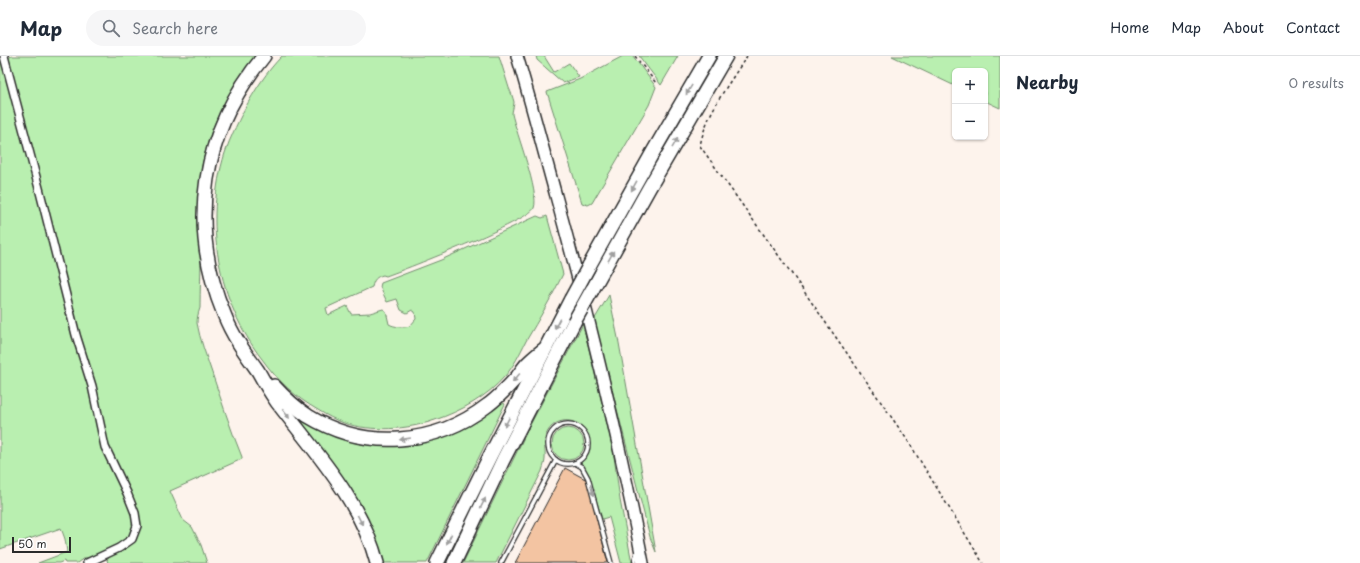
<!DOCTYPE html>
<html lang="en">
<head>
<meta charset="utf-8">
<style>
	:root { --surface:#fff; --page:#f6f6f7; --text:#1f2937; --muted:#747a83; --line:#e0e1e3 }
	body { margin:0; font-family:"Playpen Sans",sans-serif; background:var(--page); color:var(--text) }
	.controls { position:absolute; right:12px; top:12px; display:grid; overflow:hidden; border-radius:6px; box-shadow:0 1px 3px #0004 }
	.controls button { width:36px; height:36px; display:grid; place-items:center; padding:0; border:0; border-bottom:1px solid var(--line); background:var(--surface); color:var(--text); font:20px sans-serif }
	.scale { position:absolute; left:12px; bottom:10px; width:59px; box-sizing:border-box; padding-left:4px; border:2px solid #2b2b2b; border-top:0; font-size:11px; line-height:14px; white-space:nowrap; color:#2b2b2b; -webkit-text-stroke:3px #fff; paint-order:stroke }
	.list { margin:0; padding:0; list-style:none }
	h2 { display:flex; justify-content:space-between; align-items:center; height:52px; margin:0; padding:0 16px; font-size:17px }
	h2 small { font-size:13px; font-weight:400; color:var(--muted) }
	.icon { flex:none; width:22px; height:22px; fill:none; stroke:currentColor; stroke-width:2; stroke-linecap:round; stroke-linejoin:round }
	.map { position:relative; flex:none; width:1000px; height:507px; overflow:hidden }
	header { display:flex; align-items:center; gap:24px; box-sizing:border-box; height:56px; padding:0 20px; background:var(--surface); border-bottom:1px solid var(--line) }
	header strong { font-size:19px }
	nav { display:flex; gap:22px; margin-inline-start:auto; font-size:14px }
	.search { width:280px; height:36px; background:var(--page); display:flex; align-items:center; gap:10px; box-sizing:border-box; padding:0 14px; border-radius:22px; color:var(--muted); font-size:15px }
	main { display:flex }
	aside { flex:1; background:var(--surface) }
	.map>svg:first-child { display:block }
	.green { fill:#b9efb0; stroke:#728d6e }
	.shadow { fill:#0003 }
	.building { fill:#f3c4a2; stroke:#2b2b2b }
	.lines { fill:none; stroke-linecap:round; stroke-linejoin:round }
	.service-casing { stroke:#2b2b2b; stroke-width:6 }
	.minor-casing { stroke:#2b2b2b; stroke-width:10 }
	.primary-casing { stroke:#2b2b2b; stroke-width:14 }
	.motorway-casing { stroke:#2b2b2b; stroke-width:16 }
	.path { stroke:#2b2b2b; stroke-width:1.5; stroke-dasharray:3 3; stroke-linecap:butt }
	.service { stroke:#fff; stroke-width:3.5 }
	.minor { stroke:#fff; stroke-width:7 }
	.primary { stroke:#fff; stroke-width:11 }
	.motorway { stroke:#fff; stroke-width:13 }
	.motorway-bridge-casing { stroke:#2b2b2b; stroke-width:16; stroke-linecap:butt }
	.motorway-bridge { stroke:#fff; stroke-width:13 }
	.oneway { fill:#a0a0a0 }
</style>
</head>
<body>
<header>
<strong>Map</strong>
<div class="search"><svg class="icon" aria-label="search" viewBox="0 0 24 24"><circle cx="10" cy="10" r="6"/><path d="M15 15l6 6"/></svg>Search here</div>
<nav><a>Home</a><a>Map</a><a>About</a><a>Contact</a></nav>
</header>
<main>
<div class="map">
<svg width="1000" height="507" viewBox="0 0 1000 507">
	<rect width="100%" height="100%" fill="#fdf3ec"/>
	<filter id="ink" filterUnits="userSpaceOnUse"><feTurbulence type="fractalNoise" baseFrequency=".025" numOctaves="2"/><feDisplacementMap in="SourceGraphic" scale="8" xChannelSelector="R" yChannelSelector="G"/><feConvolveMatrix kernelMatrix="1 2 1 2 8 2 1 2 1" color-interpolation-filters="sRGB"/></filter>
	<g filter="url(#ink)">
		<g class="green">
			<path d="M12,0H256C233,30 214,60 205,97C196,129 200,164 201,197C201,216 200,234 200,252C198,258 197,262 197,267C200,284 206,299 211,314C221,343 230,372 242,401V403L170,435L183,464L192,471L201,489L207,507H108L107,504C110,500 115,497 118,493L115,489L109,496L98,500L84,502L77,507H65L64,505L59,507H38L67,496L65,483L61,472L0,493V5Z"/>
			<path d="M282,0H499C502,11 506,21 509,32C511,36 513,42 514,46C514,50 512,54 512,58C516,76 540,138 534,152C529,165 406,213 386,220L383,219C376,221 374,223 372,231L326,252L328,259L347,250L351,258L370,257L383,253L386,255L389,268C394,271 404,272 410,270L416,263L415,256L412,254L407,257L401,254L397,243L387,246L380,231L381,227L441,204L537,160L542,162L547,160L563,218C552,241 539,263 526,285C520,297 514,310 505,320C487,341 461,355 435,364C407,374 372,376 344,367C335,364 326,359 318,354C295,341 277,324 262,303C218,246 203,166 225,97C230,82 237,68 244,54C255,34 267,15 282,0Z"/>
			<path d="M536,0H544L554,16L569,7L579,21L563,27L537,4Z"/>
			<path d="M623,0H633L656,31L649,49L592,147L588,149L582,147L547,36L580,23Z"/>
			<path d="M639,0H678L661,29Z"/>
			<path d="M892,0H1000V52L985,45V15H955V30Z"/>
			<path d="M609,239L619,287L656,496L650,481L594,264Z"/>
			<path d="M583,268L613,393L620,444L632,507H621L609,461L602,463L589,420L581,407C608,377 565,349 548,375C542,385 546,393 545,403C545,407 543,411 542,415L496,507H463L528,373Z"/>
			<path d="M499,345L505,348L427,507H380L292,355L403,388Z"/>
			<circle cx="568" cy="388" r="16"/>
		</g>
		<path class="shadow" d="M590,428L610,507H516Z"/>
		<path class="building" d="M565,412L587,424L608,507H515Z"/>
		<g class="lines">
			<g class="service-casing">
				<g id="service">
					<circle cx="568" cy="388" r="20"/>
					<path d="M575,407L582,411L588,422L611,507"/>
					<path d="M501,507L556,404"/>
					<path d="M635,507V503L637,497"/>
				</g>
			</g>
			<g class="minor-casing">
				<path id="minor" d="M4,0L40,136L76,279L92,330L105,391L127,437L135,457L137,470L132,483L119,492L87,507"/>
			</g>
			<g class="primary-casing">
				<path id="primary" d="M517,0C531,46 543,93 556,140C589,261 619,383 643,507"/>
			</g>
			<g class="motorway-casing">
				<g id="motorway">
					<path d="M264,0C202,75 187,168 224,258C232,279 245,297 258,315C264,326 270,336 277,346C315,396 361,445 377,507"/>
					<path d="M589,210L653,96L709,0"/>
					<path d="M592,234L649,132L726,0"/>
					<path d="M274,330C284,341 296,352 308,360C365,395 435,390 488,349C499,341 509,330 518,320C521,316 524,311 527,308C532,303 538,298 543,294"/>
					<path d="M437,507L490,400L571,243"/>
					<path d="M454,507L503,404L574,266"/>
				</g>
			</g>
			<g class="path">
				<path d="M635,0L656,27"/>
				<path d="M747,0C729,28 706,57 700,90L794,221L908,385L983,507"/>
			</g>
			<use href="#service" class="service"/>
			<use href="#minor" class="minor"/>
			<use href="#primary" class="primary"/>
			<use href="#motorway" class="motorway"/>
			<g class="motorway-bridge-casing">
				<g id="motorway-bridge">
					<path d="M571,243L589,210"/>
					<path d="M574,266L592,234"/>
				</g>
			</g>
			<use href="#motorway-bridge" class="motorway-bridge"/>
		</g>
		<defs><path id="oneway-solid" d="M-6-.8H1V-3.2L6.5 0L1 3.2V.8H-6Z"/></defs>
		<g class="oneway">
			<use href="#oneway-solid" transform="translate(689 34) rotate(121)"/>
			<use href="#oneway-solid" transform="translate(675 87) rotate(-60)"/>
			<use href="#oneway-solid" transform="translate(634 130) rotate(119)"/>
			<use href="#oneway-solid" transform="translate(611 200) rotate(-61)"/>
			<use href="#oneway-solid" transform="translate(557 268) rotate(118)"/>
			<use href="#oneway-solid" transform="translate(516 322) rotate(130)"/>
			<use href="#oneway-solid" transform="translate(286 358) rotate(52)"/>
			<use href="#oneway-solid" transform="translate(507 366) rotate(117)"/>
			<use href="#oneway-solid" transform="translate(405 383) rotate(171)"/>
			<use href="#oneway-solid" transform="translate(592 434) rotate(75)"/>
			<use href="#oneway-solid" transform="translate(483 447) rotate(-64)"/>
			<use href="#oneway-solid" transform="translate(360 464) rotate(63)"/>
			<use href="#oneway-solid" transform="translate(449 483) rotate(116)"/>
		</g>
	</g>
</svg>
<div class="controls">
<button>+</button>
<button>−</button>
</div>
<div class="scale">50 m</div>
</div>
<aside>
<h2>Nearby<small>0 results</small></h2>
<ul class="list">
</ul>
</aside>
</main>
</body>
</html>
